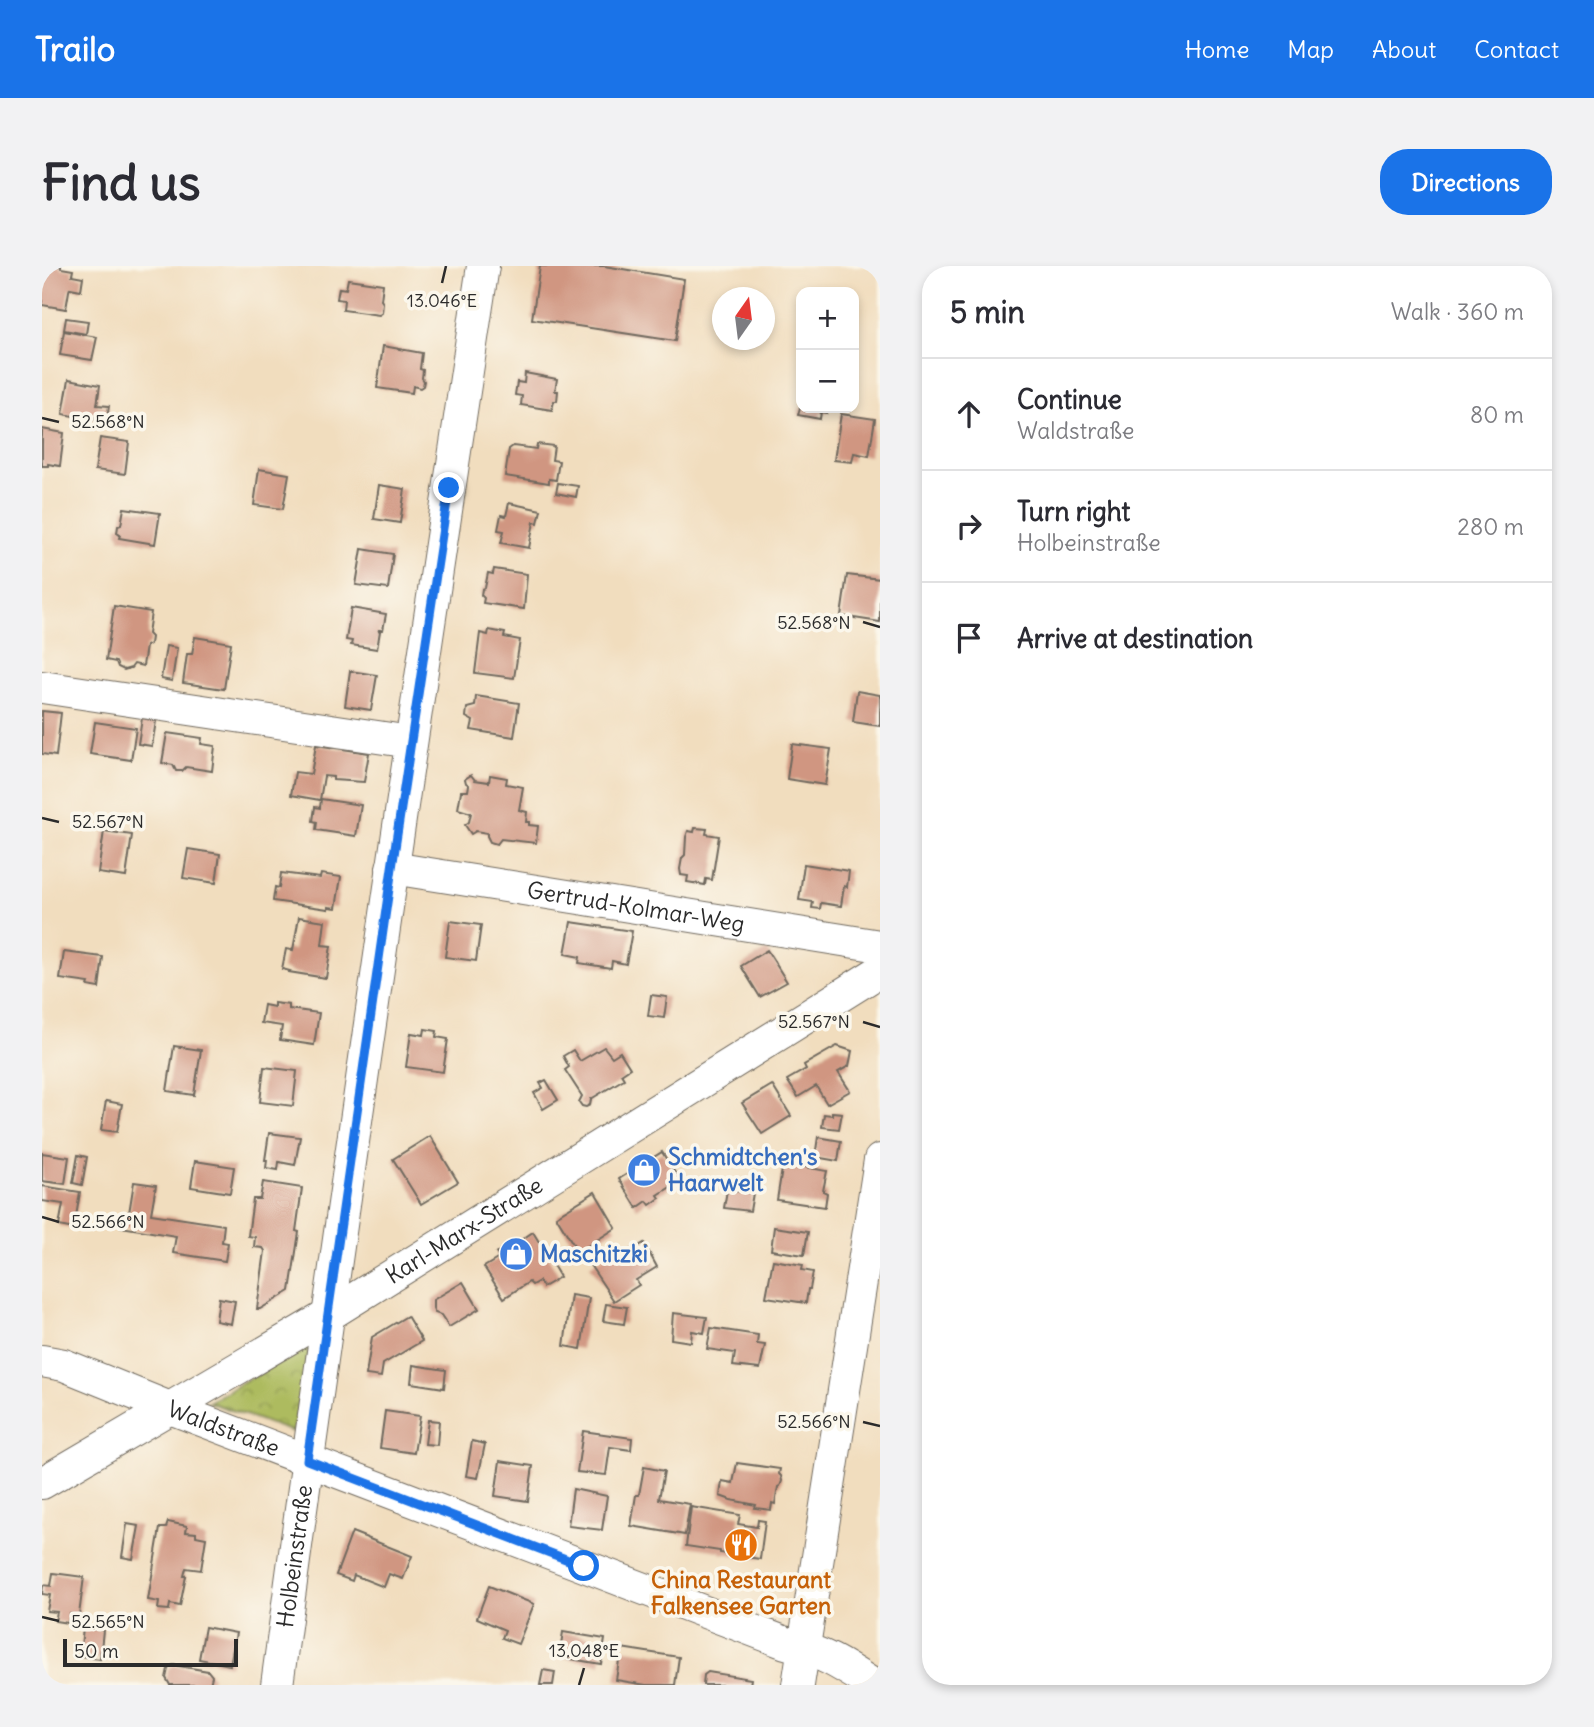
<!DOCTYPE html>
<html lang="en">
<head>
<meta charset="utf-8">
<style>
	:root { --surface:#fff; --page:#f2f2f3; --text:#2b2b33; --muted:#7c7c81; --line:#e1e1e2; --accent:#1a73e8 }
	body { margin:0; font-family:Delius,sans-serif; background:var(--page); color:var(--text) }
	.controls { position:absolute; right:21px; top:21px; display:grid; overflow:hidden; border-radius:14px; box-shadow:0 4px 10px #0003 }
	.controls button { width:63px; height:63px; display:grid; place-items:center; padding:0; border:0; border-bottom:2px solid var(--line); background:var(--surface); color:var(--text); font:35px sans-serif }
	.compass { position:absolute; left:670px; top:21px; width:63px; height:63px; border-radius:50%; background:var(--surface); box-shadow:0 4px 10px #0003; rotate:14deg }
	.scale { position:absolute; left:21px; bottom:18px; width:175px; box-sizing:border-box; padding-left:7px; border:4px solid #2b2b2b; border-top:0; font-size:19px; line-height:24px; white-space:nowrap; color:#2b2b2b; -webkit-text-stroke:5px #fbf7ec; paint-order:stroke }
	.stop { position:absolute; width:21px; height:21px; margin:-16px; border:5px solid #1a73e8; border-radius:50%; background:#fff }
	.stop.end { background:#1a73e8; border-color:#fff; box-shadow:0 2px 7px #0008 }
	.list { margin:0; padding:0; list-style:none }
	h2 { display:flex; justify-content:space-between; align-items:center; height:91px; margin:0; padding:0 28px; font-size:30px }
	h2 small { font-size:23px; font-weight:400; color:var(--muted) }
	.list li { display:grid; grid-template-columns:46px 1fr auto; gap:21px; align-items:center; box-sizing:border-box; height:112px; padding:0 28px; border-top:2px solid var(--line) }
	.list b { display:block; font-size:26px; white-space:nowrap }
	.list p { margin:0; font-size:23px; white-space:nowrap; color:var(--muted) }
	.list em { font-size:23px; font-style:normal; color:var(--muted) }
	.icon { flex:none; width:38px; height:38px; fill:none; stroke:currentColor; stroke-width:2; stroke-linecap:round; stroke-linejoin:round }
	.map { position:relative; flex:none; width:838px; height:1419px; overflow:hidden; border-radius:28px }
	header { display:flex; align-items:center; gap:42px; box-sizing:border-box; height:98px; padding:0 35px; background:var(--accent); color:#fff }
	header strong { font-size:33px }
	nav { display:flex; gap:38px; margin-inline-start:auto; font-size:24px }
	.intro { display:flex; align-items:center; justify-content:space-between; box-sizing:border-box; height:168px; padding:0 42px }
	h1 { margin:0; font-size:49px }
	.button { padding:18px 32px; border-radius:28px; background:var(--accent); color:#fff; font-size:24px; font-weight:700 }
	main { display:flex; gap:42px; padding:0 42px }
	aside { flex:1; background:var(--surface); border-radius:28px; box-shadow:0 4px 10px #0003 }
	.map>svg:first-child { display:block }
	.park { fill:url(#park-crowns); stroke:#6c7344; stroke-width:2 }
	.building { fill:#d09681 }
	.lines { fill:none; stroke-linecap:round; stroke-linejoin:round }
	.minor-casing { stroke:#70695e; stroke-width:34 }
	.minor { stroke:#fff; stroke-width:32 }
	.route { stroke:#1a73e8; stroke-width:9 }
	.ticks { fill:none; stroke:#2b2b2b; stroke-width:2.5 }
	.labels { text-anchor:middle; stroke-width:7; stroke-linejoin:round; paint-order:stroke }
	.street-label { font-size:23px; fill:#2b2b2b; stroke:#fbf7ec }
	.shop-label { font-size:23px; font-weight:bold; fill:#366cbe; stroke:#fbf7ec; text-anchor:start }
	.food-label { font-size:23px; font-weight:bold; fill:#c56008; stroke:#fbf7ec }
	.ticks-label { font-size:18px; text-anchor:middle; fill:#2b2b2b; stroke:#fbf7ec; stroke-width:7; stroke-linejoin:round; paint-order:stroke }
</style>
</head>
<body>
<header>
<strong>Trailo</strong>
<nav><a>Home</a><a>Map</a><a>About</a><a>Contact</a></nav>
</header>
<div class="intro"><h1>Find us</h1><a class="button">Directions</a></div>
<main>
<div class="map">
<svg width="838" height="1419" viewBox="0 0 838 1419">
	<defs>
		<pattern id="park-crowns" width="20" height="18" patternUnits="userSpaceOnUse" patternTransform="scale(1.75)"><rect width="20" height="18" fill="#adbb5e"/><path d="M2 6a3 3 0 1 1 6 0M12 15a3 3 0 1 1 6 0" fill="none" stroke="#8d984e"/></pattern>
	</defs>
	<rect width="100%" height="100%" fill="#fbf7ec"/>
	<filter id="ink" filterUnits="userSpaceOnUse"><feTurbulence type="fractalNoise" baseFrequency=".0143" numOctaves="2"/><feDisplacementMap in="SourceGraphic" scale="14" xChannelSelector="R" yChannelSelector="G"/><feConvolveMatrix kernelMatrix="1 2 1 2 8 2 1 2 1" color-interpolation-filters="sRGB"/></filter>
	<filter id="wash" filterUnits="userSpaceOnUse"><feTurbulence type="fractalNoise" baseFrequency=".00686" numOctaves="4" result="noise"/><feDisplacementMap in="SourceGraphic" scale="28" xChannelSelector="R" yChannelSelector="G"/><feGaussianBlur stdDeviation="1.57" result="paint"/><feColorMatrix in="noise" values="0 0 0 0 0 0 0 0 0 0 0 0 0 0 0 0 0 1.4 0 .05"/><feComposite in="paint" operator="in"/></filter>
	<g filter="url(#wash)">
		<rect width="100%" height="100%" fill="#f1ddbe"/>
		<path class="park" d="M269,1076L251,1166L167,1136Z"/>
		<g id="blocks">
			<g class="building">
				<path d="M0,0H19V2L31,4L30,9L41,11L39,24L28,22L27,25L24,43L0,39Z"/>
				<path d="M498,0H562L642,13L633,75L490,53Z"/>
				<path d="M306,13L341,18L339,34L341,37L340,47L337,49L301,44L302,34L295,33L297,22L304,23Z"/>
				<path d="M24,52L46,55L44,68L22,64Z"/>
				<path d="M22,65L55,71L50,94L18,89Z"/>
				<path d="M341,80L380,87L378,103L381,104L380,112L382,115L381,120L378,122L371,120L370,127L335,122Z"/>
				<path d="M483,107L515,113L513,125H516L515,135H512L510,144L479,139L480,130L473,129L475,116L482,117Z"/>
				<path d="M27,113L58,119L55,139L67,140L65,153L53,151L52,154L21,148Z"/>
				<path d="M758,142H785V147L779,146L778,153L756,149Z"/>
				<path d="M799,148L833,153L827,190L812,187L810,196L792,194Z"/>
				<path d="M0,163L22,167L18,200L6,198V200H0Z"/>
				<path d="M58,172L87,176L83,208L53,204Z"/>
				<path d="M495,178L512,180L510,194L517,195L514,214L507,213V217L463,210L467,183L471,180L494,183Z"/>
				<path d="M217,203L247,208L241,243L212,239Z"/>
				<path d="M516,217L536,220L534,231L514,227Z"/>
				<path d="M337,219L363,223L358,257L332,253Z"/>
				<path d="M467,237L499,244L496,257L492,256L487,282L459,277L462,265L456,264L459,249L464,250Z"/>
				<path d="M82,242L118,247L113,278L77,272L78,269L75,267L76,260L79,259Z"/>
				<path d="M320,283L351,288L346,323L314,319Z"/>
				<path d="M452,303L485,308L482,343L441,337L442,332L439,329L440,323L443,322L446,307L451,308Z"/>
				<path d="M805,309L838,313V356L799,350Z"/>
				<path d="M72,340L109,346L106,368L109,371L108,378L104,380L101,400L92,398L89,402L82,404L76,401L74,396L64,394Z"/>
				<path d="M309,342L344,348L341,364H336L338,365L335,383L309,379L310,375L304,374Z"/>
				<path d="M447,364L463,367L462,371L478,374L472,412L433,407L438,367L446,369Z"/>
				<path d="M153,371L189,377L182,423L141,417L145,388H150Z"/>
				<path d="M124,380L135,382L130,415L119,413Z"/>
				<path d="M308,405L335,409L329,444L303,440Z"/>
				<path d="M815,425L838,429V460L811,456Z"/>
				<path d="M434,430L477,437L472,471L429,464L431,455L424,451L425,442L433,440Z"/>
				<path d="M0,445L19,447L14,490L0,488Z"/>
				<path d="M100,452L114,455L110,480L96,478Z"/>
				<path d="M53,456L94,462L89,494L48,488Z"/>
				<path d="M125,467L160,472L159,478L173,480L170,505L144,501L140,505H134L131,499L120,497Z"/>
				<path d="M750,478L789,483L783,519L745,513Z"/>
				<path d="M274,479L327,487L322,516L291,514V511L282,510L278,534L249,529L253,506L269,508Z"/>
				<path d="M448,509L465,512L464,518L481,521L477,544L485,546L484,556H487V559L496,560L494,577L459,573L455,578L448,576L445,570V567L434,565L429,568L423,559L427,556L429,547L416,543L419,525H426L427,519L424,517L423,513L429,509L433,514L447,516Z"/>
				<path d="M279,533L319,539L314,570L274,564L275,556L271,555L273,541L278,542Z"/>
				<path d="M653,562L665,563L664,568L677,570L670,614L664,613L663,619L645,616L646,610L639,609L638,603L640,592L643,589L644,571L646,565L652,566Z"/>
				<path d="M62,565L90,569L84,611L56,607Z"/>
				<path d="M146,583L178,588L174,617L141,612Z"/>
				<path d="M762,598L807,605L805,621L802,620L799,640L779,637L778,643L770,642L771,636L757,634Z"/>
				<path d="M239,607L278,612L279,608L299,611L294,642L286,641V643L231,635L233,621L237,622Z"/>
				<path d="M257,651L283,655L280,679L289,680L284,712L247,706L248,705L240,703L244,683L251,684Z"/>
				<path d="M408,655L439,659L434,695L403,691Z"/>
				<path d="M529,656L590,665L584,698L570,695L569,702L537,697L538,691L523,688Z"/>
				<path d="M725,684L745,716L718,731L699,700Z"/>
				<path d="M22,686L61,691L57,722L46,720L47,717L18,713Z"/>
				<path d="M609,729L625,731L622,752L606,750Z"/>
				<path d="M232,737L247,739V743L277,747L272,779L238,774L240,760L219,757L222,739L232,741Z"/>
				<path d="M383,763L395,765L394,771L406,773L401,806L364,801L369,767L382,769Z"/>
				<path d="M132,780L159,784L152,829L125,825Z"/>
				<path d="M795,780L810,785L807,800L796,806L808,825L785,838L774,820L756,831L745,814L764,803L762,799Z"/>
				<path d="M562,781L570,791L578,786L588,802L579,808L582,813L549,833L548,839L544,841L540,840L537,836L540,830L523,804L527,801L521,790L531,784L538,795Z"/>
				<path d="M222,801L255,805L251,840L218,836Z"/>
				<path d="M504,814L516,834L501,843L492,827L501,822L498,817Z"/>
				<path d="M730,819L749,850L720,868L700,837Z"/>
				<path d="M64,835L80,838L75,866L59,864Z"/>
				<path d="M790,846L800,847L797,863L780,861L782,848L790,849Z"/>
				<path d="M227,867L258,871L253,899L237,896L236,904L224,902L225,894H223Z"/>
				<path d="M388,870L416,916L379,938L351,893Z"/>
				<path d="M776,871L799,875L796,895L773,891Z"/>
				<path d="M620,886L638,915L616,929L618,932L608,939L605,935L595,942L577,913Z"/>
				<path d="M0,887L27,891L23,918L0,915Z"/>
				<path d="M36,889L45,891L40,919L31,917Z"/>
				<path d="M153,895L192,901L188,927L149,921Z"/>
				<path d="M741,897L785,905L781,925L785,927L783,941L735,934Z"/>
				<path d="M92,916L114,919L109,948L182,959L180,976L186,977L183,995L131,987L134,970L79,961L81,946L87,947Z"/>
				<path d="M221,916L260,922L254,965L257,966L248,1025L218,1043H215L223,985L221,982L212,981L213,971L206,970L211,933H218Z"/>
				<path d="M0,920L38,926L32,963L17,960L21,938L0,935Z"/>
				<path d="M685,924L711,927L708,945L682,942Z"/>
				<path d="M553,926L574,962L536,986L514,950Z"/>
				<path d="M732,961L766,966L762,989L729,984Z"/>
				<path d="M491,966L518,1011L501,1021L497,1015L490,1019L487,1016L462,1032L442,1001L457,992L454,987L469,978L470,980Z"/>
				<path d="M602,977L615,1001L594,1014L597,1019L572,1035L548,999L572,984L577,991L594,980L595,981Z"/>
				<path d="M731,994L761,999L760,1004L771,1006L768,1023H766L764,1037L724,1031Z"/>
				<path d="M421,1016L437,1043L407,1061L399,1049L393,1047L391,1042V1034Z"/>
				<path d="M529,1029L547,1032L539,1083L522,1080Z"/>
				<path d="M177,1032L193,1035L189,1058L174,1055Z"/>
				<path d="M564,1038L585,1041L582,1058L561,1055Z"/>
				<path d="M631,1047L665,1051L662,1067L650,1065L649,1076L629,1073Z"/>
				<path d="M365,1050L380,1075L341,1098L339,1111L324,1109L330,1071Z"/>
				<path d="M669,1062L716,1069L715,1078L723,1079L718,1103L691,1100L693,1087L665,1083Z"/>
				<path d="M371,1099L404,1104L402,1122L369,1117Z"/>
				<path d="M343,1145L378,1150L372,1187L338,1182Z"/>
				<path d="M386,1154L397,1155L395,1179L383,1178Z"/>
				<path d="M541,1165L590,1172L589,1184L568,1181L564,1209L535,1206Z"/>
				<path d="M430,1175L443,1178L436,1212L424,1210Z"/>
				<path d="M458,1195L491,1200L486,1235L453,1230Z"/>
				<path d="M695,1197L738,1203L737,1208L739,1210L740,1215L738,1220L736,1221L733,1238L730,1237L729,1244L713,1242L714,1239L689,1234L678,1230L680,1215L691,1217Z"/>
				<path d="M602,1201L622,1205L617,1233L648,1238L643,1269L589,1260L594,1229H597Z"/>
				<path d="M531,1223L565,1230L560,1264L526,1260Z"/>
				<path d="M649,1241L698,1249L696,1258L715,1261L716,1254L723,1255L718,1293L678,1287V1285L644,1280Z"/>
				<path d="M126,1256L145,1260L144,1266L154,1267V1270L164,1272L159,1304L144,1302L142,1310H144L138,1340L128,1338L127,1344L116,1343L117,1336L106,1334L118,1262H124Z"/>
				<path d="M85,1258L97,1260L91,1293L80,1291Z"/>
				<path d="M310,1266L370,1290L361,1313L347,1308L342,1321L312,1309L310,1315L294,1309Z"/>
				<path d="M11,1307L42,1311L37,1349L28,1348L26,1357L13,1355L15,1346L5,1345L8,1329L0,1328L1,1319L9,1320Z"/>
				<path d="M447,1320L492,1338L476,1378L460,1372L463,1364L435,1352Z"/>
				<path d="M163,1361L194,1367L188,1399L157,1393Z"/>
				<path d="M41,1362L61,1364L58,1393L38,1390Z"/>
				<path d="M521,1366L563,1373L559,1398L517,1391Z"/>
				<path d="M579,1382L637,1391L633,1419H604L574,1414Z"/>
				<path d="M131,1399L166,1405L170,1410L168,1419H128L124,1412L126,1403Z"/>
				<path d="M501,1404L513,1406L511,1419H498Z"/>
				<path d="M666,1406L709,1413L708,1419H661L662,1409Z"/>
			</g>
		</g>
	</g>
	<g filter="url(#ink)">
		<use href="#blocks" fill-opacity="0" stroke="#70695e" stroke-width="2"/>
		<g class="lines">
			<g class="minor-casing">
				<g id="minor">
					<path d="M0,421L369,476"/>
					<path id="s1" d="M350,602L838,680"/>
					<path id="s2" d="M0,1095L22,1099L128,1142L744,1377C780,1386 800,1399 831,1419"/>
					<path id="s3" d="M0,1217L285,1050L838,705"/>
					<path id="s4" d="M235,1419C299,945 369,473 441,0"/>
					<path d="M756,1419L838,894"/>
				</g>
			</g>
			<use href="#minor" class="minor"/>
		</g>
	</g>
	<g class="lines" filter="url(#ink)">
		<path class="route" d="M407,222L350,602L265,1194L542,1300"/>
	</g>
	<path class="ticks" d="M400,17L404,0M0,152L17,156M821,356L838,361M0,552L17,556M821,756L838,761M0,951L17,956M821,1156L838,1160M0,1351L17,1355M537,1419L542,1402"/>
	<defs>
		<g id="shop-disc" transform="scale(1.75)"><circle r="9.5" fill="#3f7fe0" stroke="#fbf7ec"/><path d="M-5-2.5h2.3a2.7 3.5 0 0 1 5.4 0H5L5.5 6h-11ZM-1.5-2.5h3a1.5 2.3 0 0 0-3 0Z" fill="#fff"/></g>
		<g id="restaurant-disc" transform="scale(1.75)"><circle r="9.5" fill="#e8710a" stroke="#fbf7ec"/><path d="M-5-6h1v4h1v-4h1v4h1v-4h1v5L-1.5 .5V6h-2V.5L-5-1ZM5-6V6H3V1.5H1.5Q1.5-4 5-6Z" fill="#fff"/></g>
	</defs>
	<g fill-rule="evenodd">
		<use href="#shop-disc" x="602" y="904"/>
		<use href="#shop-disc" x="474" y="988"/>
		<use href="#restaurant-disc" x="699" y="1279"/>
	</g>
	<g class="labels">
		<g class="street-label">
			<text dy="8" stroke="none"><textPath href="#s1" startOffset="247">Gertrud-Kolmar-Weg</textPath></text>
			<text dy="8" stroke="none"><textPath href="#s3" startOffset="492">Karl-Marx-Straße</textPath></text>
			<text dy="8" stroke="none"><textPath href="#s2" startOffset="194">Waldstraße</textPath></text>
			<text dy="8" stroke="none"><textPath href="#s4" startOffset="130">Holbeinstraße</textPath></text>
		</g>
		<g class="shop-label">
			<text x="626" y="899">Schmidtchen's<tspan x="626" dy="26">Haarwelt</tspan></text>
			<text x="498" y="996">Maschitzki</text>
		</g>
		<g class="food-label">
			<text x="699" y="1322">China Restaurant<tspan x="699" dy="26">Falkensee Garten</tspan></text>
		</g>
	</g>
	<g class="ticks-label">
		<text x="400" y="41">13.046°E</text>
		<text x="66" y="162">52.568°N</text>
		<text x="772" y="363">52.568°N</text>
		<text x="66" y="562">52.567°N</text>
		<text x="772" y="762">52.567°N</text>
		<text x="66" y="962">52.566°N</text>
		<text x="772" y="1162">52.566°N</text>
		<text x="66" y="1362">52.565°N</text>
		<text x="542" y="1391">13.048°E</text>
	</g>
</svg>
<div class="controls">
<button>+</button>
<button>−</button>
</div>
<svg class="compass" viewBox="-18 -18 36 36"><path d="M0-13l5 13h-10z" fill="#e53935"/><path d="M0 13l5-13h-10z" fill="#7c7c81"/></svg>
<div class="scale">50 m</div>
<div class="stop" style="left:542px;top:1300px"></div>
<div class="stop end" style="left:407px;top:222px"></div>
</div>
<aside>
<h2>5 min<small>Walk · 360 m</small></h2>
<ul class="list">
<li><svg class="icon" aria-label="ahead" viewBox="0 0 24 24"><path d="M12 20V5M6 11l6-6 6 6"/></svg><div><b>Continue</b><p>Waldstraße</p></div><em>80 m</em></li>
<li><svg class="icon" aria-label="right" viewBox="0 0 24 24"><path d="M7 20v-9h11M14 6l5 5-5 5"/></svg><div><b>Turn right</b><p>Holbeinstraße</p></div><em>280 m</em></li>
<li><svg class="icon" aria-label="arrive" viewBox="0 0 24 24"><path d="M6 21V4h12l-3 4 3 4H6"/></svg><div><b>Arrive at destination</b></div></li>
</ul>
</aside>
</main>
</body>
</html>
